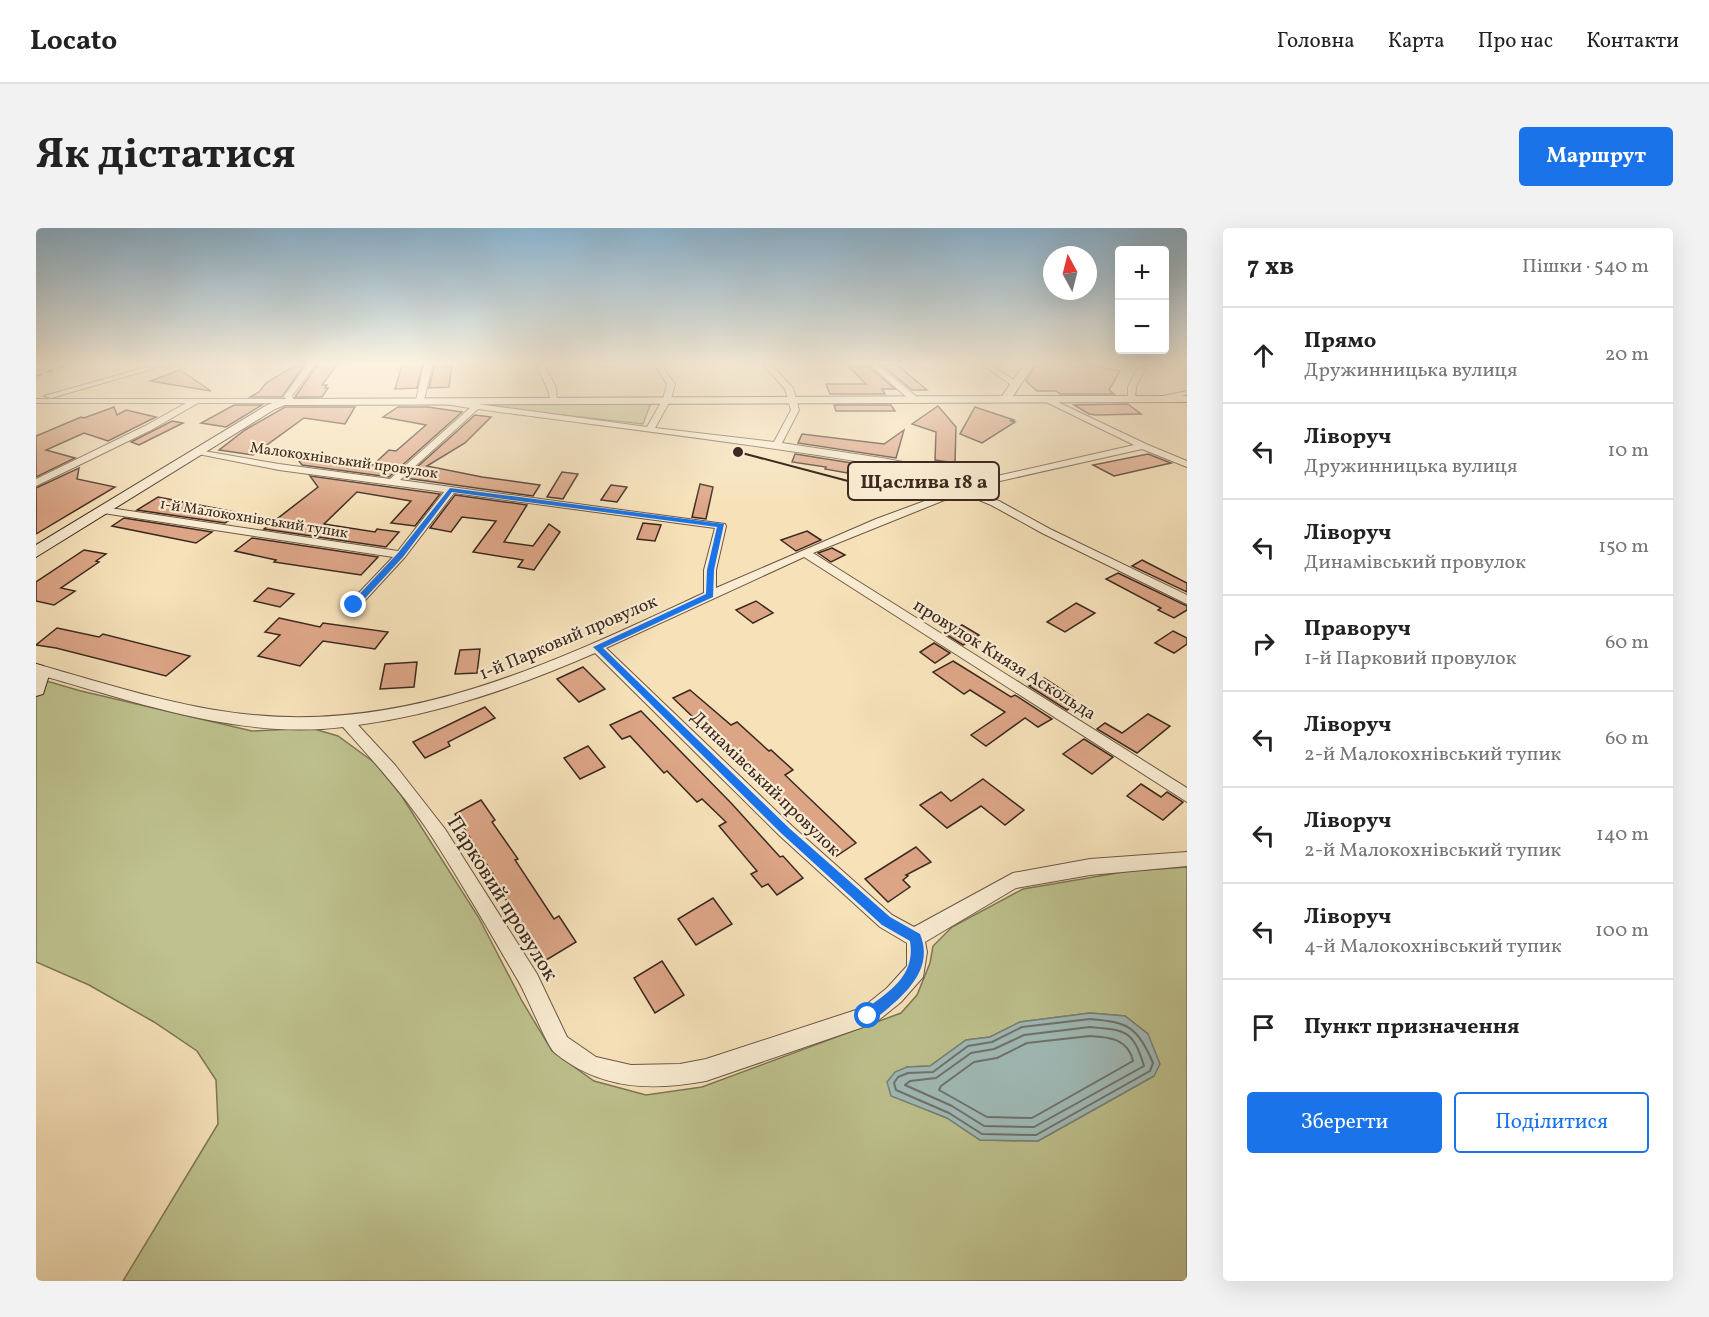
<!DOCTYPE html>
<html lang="uk">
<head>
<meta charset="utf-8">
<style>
	:root { --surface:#fff; --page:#f2f2f2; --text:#222; --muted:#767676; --line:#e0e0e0; --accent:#1a73e8 }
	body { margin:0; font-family:Vollkorn,serif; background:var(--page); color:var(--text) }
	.controls { position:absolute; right:18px; top:18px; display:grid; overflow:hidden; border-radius:6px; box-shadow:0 6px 24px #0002 }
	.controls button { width:54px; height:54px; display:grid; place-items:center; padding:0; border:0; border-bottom:2px solid var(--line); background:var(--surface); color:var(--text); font:30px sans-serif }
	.compass { position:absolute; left:1007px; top:18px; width:54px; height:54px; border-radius:50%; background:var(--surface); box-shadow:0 6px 24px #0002; rotate:353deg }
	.stop { position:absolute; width:18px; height:18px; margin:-14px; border:4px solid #1a73e8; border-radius:50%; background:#fff }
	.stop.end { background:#1a73e8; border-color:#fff; box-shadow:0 2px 6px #0008 }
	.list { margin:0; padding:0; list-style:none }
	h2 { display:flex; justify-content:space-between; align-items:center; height:78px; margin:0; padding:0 24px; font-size:26px }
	h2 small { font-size:20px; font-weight:400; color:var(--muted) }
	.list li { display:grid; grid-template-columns:39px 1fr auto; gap:18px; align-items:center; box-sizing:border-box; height:96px; padding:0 24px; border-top:2px solid var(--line) }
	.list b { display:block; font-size:22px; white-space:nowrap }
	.list p { margin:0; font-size:20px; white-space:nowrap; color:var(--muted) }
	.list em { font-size:20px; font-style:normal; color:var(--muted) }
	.actions { display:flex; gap:12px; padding:18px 24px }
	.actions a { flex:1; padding:14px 0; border:2px solid var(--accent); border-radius:6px; text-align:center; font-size:21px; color:var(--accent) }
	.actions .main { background:var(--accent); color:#fff }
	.icon { flex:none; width:33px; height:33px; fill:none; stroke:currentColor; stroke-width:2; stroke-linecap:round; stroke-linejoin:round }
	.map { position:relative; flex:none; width:1151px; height:1053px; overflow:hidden; border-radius:6px }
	header { display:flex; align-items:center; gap:36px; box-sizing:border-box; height:84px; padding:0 30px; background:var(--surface); border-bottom:2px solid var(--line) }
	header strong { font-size:28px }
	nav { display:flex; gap:33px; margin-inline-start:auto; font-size:21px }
	.intro { display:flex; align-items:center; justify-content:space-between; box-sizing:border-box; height:144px; padding:0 36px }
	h1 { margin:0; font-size:42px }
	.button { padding:15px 27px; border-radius:6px; background:var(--accent); color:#fff; font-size:21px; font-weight:700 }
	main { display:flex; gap:36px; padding:0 36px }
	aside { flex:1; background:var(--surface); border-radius:6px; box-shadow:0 6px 24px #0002 }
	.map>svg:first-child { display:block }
	.green { fill:#bec28e; stroke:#7e7657; stroke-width:1.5; fill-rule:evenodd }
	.water { fill:#a0bbb8; stroke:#78817b; stroke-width:1.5 }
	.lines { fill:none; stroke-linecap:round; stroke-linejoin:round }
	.shore { stroke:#6e726c; stroke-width:2 }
	.building { fill:#dca586; stroke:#3d2920; stroke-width:1.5 }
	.street-casing { stroke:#6b5746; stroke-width:2 }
	.secondary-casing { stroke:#3d2920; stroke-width:2 }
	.street { fill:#f9ecd2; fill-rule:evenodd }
	.secondary { fill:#f9ecd2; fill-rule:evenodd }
	.rail { stroke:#3d2920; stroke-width:2; stroke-dasharray:6 6; stroke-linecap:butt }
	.route { fill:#1a73e8 }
	.labels { text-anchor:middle; stroke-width:4.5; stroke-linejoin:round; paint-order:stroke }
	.far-street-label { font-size:15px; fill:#3d2920; stroke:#f9ecd2 }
	.street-label { font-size:18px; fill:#3d2920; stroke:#f9ecd2 }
	.near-street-label { font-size:21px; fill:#3d2920; stroke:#f9ecd2 }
	.leader { fill:none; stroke:#3d2920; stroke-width:2 }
	.callout-dot { fill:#3d2920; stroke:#f9ecd2; stroke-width:2 }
	.callout { fill:#f9ecd2; stroke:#3d2920; stroke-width:2 }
	.callout-label { font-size:20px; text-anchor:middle; font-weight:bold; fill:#3d2920 }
</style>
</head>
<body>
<header>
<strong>Locato</strong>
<nav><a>Головна</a><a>Карта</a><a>Про нас</a><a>Контакти</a></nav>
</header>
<div class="intro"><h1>Як дістатися</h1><a class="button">Маршрут</a></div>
<main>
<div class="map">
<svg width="1151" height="1053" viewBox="0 0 1151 1053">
	<rect width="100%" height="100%" fill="#f6e1b9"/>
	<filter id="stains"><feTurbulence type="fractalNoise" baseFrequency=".00333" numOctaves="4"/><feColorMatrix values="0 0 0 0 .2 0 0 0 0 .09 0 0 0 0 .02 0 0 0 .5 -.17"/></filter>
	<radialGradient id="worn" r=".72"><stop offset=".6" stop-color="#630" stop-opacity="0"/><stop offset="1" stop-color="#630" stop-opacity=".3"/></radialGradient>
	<g class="green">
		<path d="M445,175H615L607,196L436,177Z"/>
		<path d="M0,450L45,463L216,503L275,500L302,508L339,535L365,567L443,690L486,773L516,823L558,853L610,867L666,859L865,785L881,767L894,735L897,718L916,699L987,661L1093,643L1151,639V1053H87L182,896L180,852L161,823L118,794L53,757L0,734ZM1054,785L1089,788L1112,806L1118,848L1002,913L944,912L911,890L855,867L871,839L894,838L930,812L954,809L984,794Z"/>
	</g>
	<path class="water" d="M1054,785L1089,788L1112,806L1124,836L1118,848L1002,913L944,912L911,890L855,868L851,854L859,844L871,839L894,838L930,812L954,809L984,794Z"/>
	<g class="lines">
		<g class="shore">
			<path d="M1054,791C1092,794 1102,799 1117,835L1114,843L1000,907L946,906L913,885L860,862L858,855L862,849L872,845L897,844L932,818L956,814L986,799Z"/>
			<path d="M1054,799C1090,802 1097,802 1108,838L998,899L948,898L916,878L869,857L874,853L900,850L935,825L958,821L988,807Z"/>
			<path d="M1054,808C1074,809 1092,811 1097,833L996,890L951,889L903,862L905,858L938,834L961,830L991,815Z"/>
		</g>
	</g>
	<g class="building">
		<path d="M265,134H270L246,169H214L223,164L230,155Z"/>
		<path d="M283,134H303L286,157H291L289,160H292L286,169H259Z"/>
		<path d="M367,134H387L381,160L359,161Z"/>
		<path d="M399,134H416L413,159L393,160Z"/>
		<path d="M1002,134H1038L1084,143L1073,162L1078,166H1024L1020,163H1001L990,153Z"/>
		<path d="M860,136L891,162H876L846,137Z"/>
		<path d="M832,138L859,161H846L849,166H794L790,156H830L813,139Z"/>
		<path d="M144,142L175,163L114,153Z"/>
		<path d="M1092,176L1105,186L1060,187L1053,186L1038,177Z"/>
		<path d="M198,177H226L190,199L165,195Z"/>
		<path d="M798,177H855L859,183H800Z"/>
		<path d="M902,178L920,199L919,235L899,232L900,204L876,196Z"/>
		<path d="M78,179L81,187L90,182L120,189L72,213L48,205L10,222L39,230L0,249V208L45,189L48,190Z"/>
		<path d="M249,179H319L309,196L268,190L217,227L183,222L209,202Z"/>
		<path d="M362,179H392L426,184L353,249L266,237L263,233L272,225L337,237L353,222L360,223L390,197L347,189Z"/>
		<path d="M939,179L978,192L975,193L979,194L946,215L924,206Z"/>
		<path d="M439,187L455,189L429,215L391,238L446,249L504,257L497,268L369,250Z"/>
		<path d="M136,193L147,195L103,217L95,214Z"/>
		<path d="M868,202L860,230L762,215L766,206L848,216Z"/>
		<path d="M759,226L816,235L857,241L855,250L812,242L811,245L789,241L790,239L756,234Z"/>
		<path d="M1112,226L1135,235L1078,248L1057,237Z"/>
		<path d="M43,240L41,251L79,259L0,306V260Z"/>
		<path d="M526,244L542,246L527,271L511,269Z"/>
		<path d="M274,248L404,266L379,298L355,295L375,273L321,264L288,296L339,304L341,301L363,304L350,319L228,301L282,259Z"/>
		<path d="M664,256L677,259L670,291L656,289Z"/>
		<path d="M575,257L591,259L581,274L565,272Z"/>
		<path d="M419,267L491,277L468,314L497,318L513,296L524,304L498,342L482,339L487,332L437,324L460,293L426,289L415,304L394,300Z"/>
		<path d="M122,269L204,285L189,295L101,282Z"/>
		<path d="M88,290L176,304L160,315L76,298Z"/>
		<path d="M607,295L625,297L619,313L601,311Z"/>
		<path d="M771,303L785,312L760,323L745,312Z"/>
		<path d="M216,310L342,329L325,347L238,334L240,332L199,323Z"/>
		<path d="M796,320L809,327L795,334L782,325Z"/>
		<path d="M48,322L70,326L60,333L63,334L25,360L39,363L18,377L0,373V354Z"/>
		<path d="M1106,332L1151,355V364L1096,338Z"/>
		<path d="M1082,345L1151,378V382L1138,390L1122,382L1125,380L1070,351Z"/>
		<path d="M232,360L258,366L244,379L218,373Z"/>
		<path d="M720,373L737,385L717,395L700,382Z"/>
		<path d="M1040,375L1059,385L1029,404L1011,394Z"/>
		<path d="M243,390L284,399L287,395L352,404L339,421L287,413L264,438L222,428L244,407L229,404Z"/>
		<path d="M926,397L943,407L927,417L911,407Z"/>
		<path d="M21,400L63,409L67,406L154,428L130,448L20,420L0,417Z"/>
		<path d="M1137,403L1151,410V416L1138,425L1119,415Z"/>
		<path d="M898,415L914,425L899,435L884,424Z"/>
		<path d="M444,421L441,445L419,446L424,422Z"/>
		<path d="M917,433L975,469L979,467L1016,491L1002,499L989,490L950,518L935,507L969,484L934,462L928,466L897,444Z"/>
		<path d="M381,434L378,459L344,461L349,436Z"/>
		<path d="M547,439L569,461L543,474L521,451Z"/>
		<path d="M1008,450L1037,469L1032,472L1039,476L1031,482L993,458Z"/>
		<path d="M654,462L695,497L701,494L733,523L735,522L757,542L749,547L820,615L799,629L729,558L637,470Z"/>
		<path d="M449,479L459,490L412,514L414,518L389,530L377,514Z"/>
		<path d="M605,483L696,576L744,629L747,628L767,650L741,667L732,656L726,659L715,646L721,643L683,598L690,594L666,571L661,574L631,543L628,545L594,508L586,511L574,497Z"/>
		<path d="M1112,486L1134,498L1101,525L1061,501L1069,495L1086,505Z"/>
		<path d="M1048,511L1077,529L1056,546L1027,526Z"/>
		<path d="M552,518L569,539L544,551L528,530Z"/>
		<path d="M947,551L988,582L969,597L945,578L911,600L884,577L905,564L915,573Z"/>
		<path d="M1105,556L1125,569L1131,564L1147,574L1127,592L1091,568Z"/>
		<path d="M445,572L459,592L456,594L482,631L479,632L518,691L523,688L540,714L507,734L463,660L465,659L419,586Z"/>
		<path d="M880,619L895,634L870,647L872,648L867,652L874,659L852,674L829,651Z"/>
		<path d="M677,670L696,696L660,717L642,691Z"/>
		<path d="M626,733L648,767L619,785L598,750Z"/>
	</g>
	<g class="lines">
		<g class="street-casing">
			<g id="street">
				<path d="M129,134H140L15,170L8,168Z"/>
				<path d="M273,134H281L256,168L259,175H162L115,202L0,258V251L109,198L150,175H0V171H250L248,168Z"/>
				<path d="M389,134H397L388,172L384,174L380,172Z"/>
				<path d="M617,134H623L639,156L635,171L619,200L738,214L755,182L749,161L725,134H733L757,160L763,182L746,215L846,230L952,250L1098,217L1006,172L1005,170L1009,168L1110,216L1151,233V239L1106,221L955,255L935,262L963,273L1014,301L1151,367V376L1006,305L955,277L926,265L777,325L1151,560V574L768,329L570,420L756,598L856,687L878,699L977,645L1054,631L1151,624V638L1054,647L980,660L889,714L891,724L887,749L865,774L839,795L670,853C615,863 565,862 519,825C510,817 490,764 480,749C453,703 427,657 398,612C372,571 339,535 307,499C203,512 98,473 0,446V436C71,456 143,480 217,487C379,503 525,431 668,365V342L679,300L418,265L369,329L322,380H314V374L357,329L67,285L62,282L67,279L362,323L408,264L243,242L157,225L162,222L243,236L354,251L434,180L402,175L401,173L405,171L611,199L627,171L631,156ZM442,181C608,204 775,222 940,254L840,291L680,360V342L690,298L689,296L364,252ZM559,425L744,608L844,699L871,715V738L851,760L826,780L670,831L644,836L595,837L560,829L531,809L501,746L409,601L359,537L322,497C405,486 483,458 559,425Z"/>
				<path d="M831,134H838L881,169V173H875Z"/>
				<path d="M942,134H951L984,156L977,158Z"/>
				<path d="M1105,134H1112L1100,159L1099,171L1092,173V159Z"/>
				<path d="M501,135H507L520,160L521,173L514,171C513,157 502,147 501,135Z"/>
				<path d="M1151,163V167L1117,173L1113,171Z"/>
			</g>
		</g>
		<g class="secondary-casing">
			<g id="secondary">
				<path d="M990,134H1000L977,168H1151V174L249,177L239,181L0,329V317L231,177L248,171L966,168Z"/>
				<path d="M0,436L7,438L13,447L7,466L0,468Z"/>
			</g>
		</g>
		<use href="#street" class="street"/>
		<use href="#secondary" class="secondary"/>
		<path class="rail" d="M0,148L40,134"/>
	</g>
	<linearGradient id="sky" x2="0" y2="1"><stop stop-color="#8bb7d5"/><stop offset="0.48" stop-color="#fbf2e0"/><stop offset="1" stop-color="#fbf2e0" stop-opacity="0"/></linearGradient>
	<rect width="1151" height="281" fill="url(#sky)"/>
	<path class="route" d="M414,260L688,296L678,342L677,369L567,420L753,600L854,689L884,706C900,745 863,771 837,793L832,794L827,793L825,788L827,783C852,764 880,749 874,713L846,697L746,606L557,419L670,366L671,342L681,299L416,264L367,329L321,379H315V375L362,325Z"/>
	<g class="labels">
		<g class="far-street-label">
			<text transform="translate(308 232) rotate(8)" y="5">Малокохнівський провулок</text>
			<text transform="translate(218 290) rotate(9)" y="5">1-й Малокохнівський тупик</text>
		</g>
		<g class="street-label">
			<text transform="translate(532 409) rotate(-23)" y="6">1-й Парковий провулок</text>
			<text transform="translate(969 431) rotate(32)" y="6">провулок Князя Аскольда</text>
			<text transform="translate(730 555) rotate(44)" y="6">Динамівський провулок</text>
		</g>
		<g class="near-street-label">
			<text transform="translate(467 670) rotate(58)" y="7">Парковий провулок</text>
		</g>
	</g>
	<path class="leader" d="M702 224L812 253"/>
	<circle class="callout-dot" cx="702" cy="224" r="6"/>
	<rect class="callout" x="812" y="234" width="151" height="38" rx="6"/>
	<g class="callout-label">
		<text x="888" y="260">Щаслива 18 а</text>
	</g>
	<rect width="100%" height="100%" filter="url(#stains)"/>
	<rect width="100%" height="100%" fill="url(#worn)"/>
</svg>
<div class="controls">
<button>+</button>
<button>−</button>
</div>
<svg class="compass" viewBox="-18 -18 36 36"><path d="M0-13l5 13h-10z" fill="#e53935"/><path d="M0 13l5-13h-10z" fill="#767676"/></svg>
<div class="stop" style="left:832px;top:788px"></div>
<div class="stop end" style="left:318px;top:377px"></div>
</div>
<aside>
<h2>7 хв<small>Пішки · 540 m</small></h2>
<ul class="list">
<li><svg class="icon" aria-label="ahead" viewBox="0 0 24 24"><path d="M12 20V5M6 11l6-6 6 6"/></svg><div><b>Прямо</b><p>Дружинницька вулиця</p></div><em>20 m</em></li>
<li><svg class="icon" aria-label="left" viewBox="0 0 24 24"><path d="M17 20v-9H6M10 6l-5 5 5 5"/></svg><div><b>Ліворуч</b><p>Дружинницька вулиця</p></div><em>10 m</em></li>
<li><svg class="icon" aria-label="left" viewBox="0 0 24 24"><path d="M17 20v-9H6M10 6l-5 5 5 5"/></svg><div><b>Ліворуч</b><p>Динамівський провулок</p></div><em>150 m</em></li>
<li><svg class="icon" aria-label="right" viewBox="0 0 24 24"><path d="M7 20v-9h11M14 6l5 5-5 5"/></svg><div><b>Праворуч</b><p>1-й Парковий провулок</p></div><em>60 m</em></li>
<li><svg class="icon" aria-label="left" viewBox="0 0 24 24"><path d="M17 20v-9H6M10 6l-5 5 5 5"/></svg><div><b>Ліворуч</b><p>2-й Малокохнівський тупик</p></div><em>60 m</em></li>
<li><svg class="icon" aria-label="left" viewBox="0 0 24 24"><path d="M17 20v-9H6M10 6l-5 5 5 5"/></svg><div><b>Ліворуч</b><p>2-й Малокохнівський тупик</p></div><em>140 m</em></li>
<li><svg class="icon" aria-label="left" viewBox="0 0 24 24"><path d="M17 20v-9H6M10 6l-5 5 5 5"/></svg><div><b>Ліворуч</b><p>4-й Малокохнівський тупик</p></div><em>100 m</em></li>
<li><svg class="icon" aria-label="arrive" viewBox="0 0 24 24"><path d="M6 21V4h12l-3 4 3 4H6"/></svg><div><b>Пункт призначення</b></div></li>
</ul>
<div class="actions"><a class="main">Зберегти</a><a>Поділитися</a></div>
</aside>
</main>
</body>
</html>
